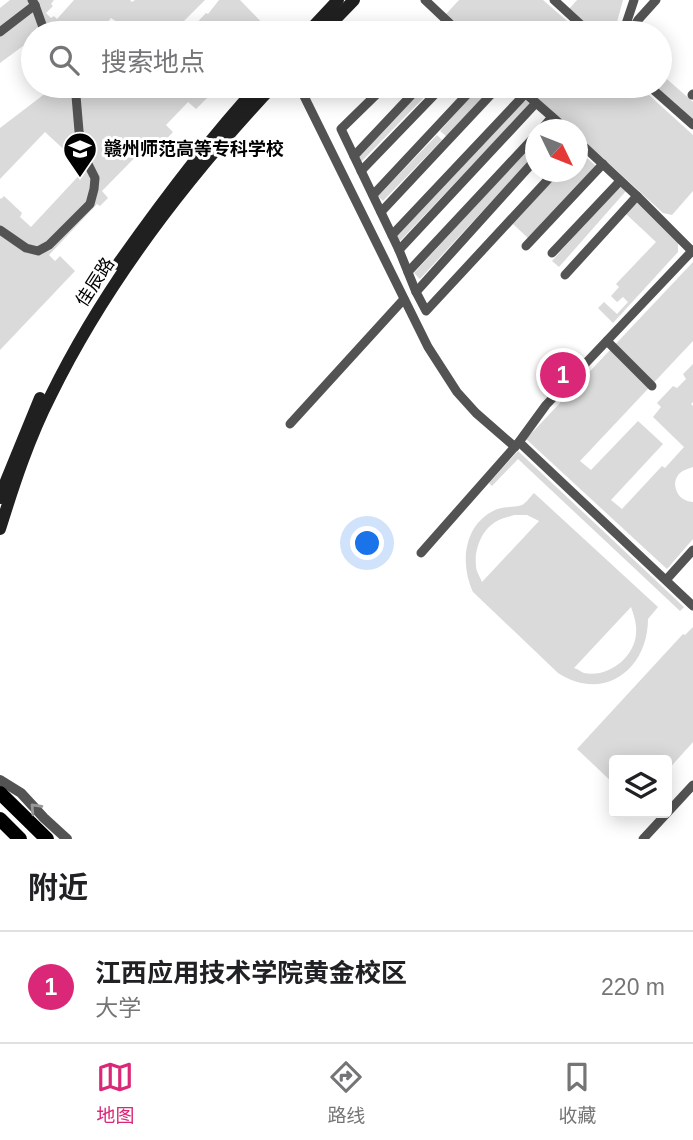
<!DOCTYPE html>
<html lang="zh">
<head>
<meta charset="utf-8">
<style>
	:root { --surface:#fff; --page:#f6f6f6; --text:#202124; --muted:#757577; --line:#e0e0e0; --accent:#db2777 }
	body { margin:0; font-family:Helvetica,"Noto Sans SC",sans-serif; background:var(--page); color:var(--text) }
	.controls { position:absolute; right:21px; bottom:21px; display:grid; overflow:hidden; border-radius:7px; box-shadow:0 4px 18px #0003 }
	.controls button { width:63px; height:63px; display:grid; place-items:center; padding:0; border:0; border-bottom:2px solid var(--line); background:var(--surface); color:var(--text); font:35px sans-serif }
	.compass { position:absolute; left:525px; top:119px; width:63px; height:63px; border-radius:50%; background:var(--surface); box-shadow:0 4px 18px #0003; rotate:133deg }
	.you { position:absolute; left:368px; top:544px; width:24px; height:24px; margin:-18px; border:5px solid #fff; border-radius:50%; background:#1a73e8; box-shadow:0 0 0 10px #1a73e833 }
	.badge { display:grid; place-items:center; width:46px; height:46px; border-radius:50%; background:var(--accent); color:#fff; font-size:23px; font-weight:700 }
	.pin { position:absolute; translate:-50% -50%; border:4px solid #fff; box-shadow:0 2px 7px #0006 }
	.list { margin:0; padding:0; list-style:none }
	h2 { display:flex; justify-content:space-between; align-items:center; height:91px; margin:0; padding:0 28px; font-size:30px }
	h2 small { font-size:23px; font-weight:400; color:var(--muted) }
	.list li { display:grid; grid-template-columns:46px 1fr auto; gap:21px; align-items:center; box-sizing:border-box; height:112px; padding:0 28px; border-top:2px solid var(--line) }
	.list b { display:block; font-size:26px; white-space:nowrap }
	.list p { margin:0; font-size:23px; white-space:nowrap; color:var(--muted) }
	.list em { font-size:23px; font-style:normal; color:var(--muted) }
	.icon { flex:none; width:38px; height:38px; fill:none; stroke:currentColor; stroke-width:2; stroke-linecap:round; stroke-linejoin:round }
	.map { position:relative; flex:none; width:693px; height:839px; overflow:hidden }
	.search { position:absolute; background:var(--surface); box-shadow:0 4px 18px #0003; left:21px; right:21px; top:21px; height:77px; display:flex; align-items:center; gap:18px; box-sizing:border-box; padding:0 24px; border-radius:38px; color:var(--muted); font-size:26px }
	.sheet { height:203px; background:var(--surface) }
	nav { display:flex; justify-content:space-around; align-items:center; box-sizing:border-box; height:98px; border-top:2px solid var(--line); background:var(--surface); font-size:19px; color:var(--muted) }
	nav a { display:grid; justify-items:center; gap:4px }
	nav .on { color:var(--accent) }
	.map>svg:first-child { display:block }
	.green { fill:#dadada; fill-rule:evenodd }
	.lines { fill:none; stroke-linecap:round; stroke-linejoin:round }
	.minor { stroke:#535353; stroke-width:9 }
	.tertiary { stroke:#535353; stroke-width:10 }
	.secondary { stroke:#202020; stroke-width:12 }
	.primary { stroke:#000; stroke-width:14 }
	.oneway { stroke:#989898 }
	.labels { text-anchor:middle; stroke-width:6; stroke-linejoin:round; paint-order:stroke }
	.poi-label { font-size:18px; font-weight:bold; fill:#000; stroke:#fff; text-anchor:start }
	.street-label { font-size:18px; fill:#000; stroke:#fff }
</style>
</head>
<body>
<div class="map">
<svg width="693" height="839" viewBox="0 0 693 839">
	<rect width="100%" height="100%" fill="#fff"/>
	<g class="green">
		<path d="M10,0H54L51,4L53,6L46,13L51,18L54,16L57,19L74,0H130L132,2L135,0H205L172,33H113L120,24L111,18L102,30L100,29L97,33H33V58L23,46L0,63V8Z"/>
		<path d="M219,0H240L272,33H187L206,13L208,14Z"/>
		<path d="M459,0H543L581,33H467L446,14Z"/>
		<path d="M577,0H623L614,33H595L569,9Z"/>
		<path d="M660,73L693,102V120L655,86H660Z"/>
		<path d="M55,86H127L125,90L134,95L141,86H206L204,89L210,95L196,109L188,102L166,125L173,132L161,145L153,139L102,191L108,198L100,206L97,204L49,255L55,261L60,256L75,271L0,350V198L1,199L4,196L22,213L20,217L31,227L85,169L45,132L0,179V128Z"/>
		<path d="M424,86H435L360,163L357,156Z"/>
		<path d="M479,86H492L447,137L440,131Z"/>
		<path d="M524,86H639L693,135V191L672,215L663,213L578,135V130L572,129Z"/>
		<path d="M525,100L530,104L400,241L396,236Z"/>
		<path d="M437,135L442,140L383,201L378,196Z"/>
		<path d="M535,141V154L420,279L414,273Z"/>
		<path d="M580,152L596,166L529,239L513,224L561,172H578V154Z"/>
		<path d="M619,185L626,191L559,267L552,261Z"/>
		<path d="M638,202L678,241V252L613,323L598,308L604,302L617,314L628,302L623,297L617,302L611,296L619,287L616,284L656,242L625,213Z"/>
		<path d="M693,262V341L580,461L591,470L638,421L663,444L611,500L622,509L662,466L665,468L684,447L653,417L661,407L657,403L673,386L677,388L686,379L683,374L693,364V402L691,404L693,406V467C683,470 676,473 675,484C676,495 682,501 693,502V539L667,569L526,439Z"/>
		<path d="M518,451L684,607L680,611L518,459L492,486L489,483Z"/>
		<path d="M534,493L658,607L648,619C648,669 604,703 558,673L473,592C460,564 463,525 495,510C503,506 513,508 522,505C526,503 530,497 534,493ZM514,515H527L539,521L482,582C480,577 476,571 476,566C474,549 482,529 497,521C502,518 509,517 514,515ZM631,607C634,616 637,624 636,634C634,658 608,678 584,673C581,672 578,669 574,668Z"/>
		<path d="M693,627V742L667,771V760H614V784L577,749L683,634L685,635Z"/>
	</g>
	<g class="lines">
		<g class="minor">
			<path d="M425,0L460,33"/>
			<path d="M554,0L590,33"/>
			<path d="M35,5L45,33"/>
			<path d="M0,32L35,5L32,0"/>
			<path d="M437,33L448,22"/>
			<path d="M623,33L634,0"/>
			<path d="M630,33L638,20L656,0"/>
			<path d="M299,86L428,347L457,392L476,413L515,447"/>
			<path d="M385,86L341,129L399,250L416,292L426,311L555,172"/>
			<path d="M517,86L567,130"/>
			<path d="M649,86L693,125"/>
			<path d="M692,95L693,94"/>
			<path d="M541,130L552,117"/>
			<path d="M578,141L637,196L693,252"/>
			<path d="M354,156L420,86"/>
			<path d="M361,171L443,86"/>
			<path d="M373,195L475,86"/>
			<path d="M381,212L499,86"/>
			<path d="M0,230L26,248L38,251L49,245L90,204L94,189L95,178L85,158L79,131L76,96L72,86"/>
			<path d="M392,235L526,93"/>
			<path d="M526,246L603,164"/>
			<path d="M399,250L536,103"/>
			<path d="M552,253L620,181"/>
			<path d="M408,272L536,135"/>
			<path d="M565,275L637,196"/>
			<path d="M416,292L536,159"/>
			<path d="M607,341L652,386"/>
			<path d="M290,424L404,299"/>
			<path d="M519,442L693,606"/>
			<path d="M421,553L519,442L546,405L693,250"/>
			<path d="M666,580L693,550"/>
			<path d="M643,839L693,785"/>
		</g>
		<path class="tertiary" d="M0,780L21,793L44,818L67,839"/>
		<g class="secondary">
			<path d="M307,33L338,0"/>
			<path d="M322,33L354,0"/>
			<path d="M118,264C161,203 207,141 258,86"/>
			<path d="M0,498L6,481L40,398"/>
			<path d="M0,529C14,484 29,438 51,395C107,281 186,179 273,86"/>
		</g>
		<g class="primary">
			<path d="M0,793L47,839"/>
			<path d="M0,819L20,839"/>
		</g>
	</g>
	<defs><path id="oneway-chevron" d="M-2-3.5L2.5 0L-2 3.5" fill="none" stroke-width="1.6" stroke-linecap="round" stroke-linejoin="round" transform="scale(1.75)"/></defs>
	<use class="oneway" href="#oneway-chevron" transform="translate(35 808) rotate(-133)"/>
	<defs>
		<g id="university-pin" transform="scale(1.75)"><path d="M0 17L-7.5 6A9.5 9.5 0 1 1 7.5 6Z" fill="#000" stroke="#fff"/><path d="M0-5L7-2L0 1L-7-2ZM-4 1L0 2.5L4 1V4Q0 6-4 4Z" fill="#fff"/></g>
	</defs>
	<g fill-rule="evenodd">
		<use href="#university-pin" x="80" y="149"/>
	</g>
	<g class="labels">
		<g class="poi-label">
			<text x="104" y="155">赣州师范高等专科学校</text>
		</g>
		<g class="street-label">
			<text transform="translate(95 282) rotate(-57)" y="6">佳辰路</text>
		</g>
	</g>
</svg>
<div class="controls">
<button><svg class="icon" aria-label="layers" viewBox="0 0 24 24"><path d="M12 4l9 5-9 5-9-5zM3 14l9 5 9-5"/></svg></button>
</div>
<svg class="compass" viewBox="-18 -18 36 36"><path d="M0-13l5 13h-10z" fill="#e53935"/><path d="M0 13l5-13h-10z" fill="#757577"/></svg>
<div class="you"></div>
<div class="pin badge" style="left:563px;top:375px">1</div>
<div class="search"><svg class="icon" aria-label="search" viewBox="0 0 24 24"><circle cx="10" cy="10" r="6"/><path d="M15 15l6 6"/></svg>搜索地点</div>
</div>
<section class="sheet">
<h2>附近<small></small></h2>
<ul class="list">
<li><span class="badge">1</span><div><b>江西应用技术学院黄金校区</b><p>大学</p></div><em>220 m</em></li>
</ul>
</section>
<nav>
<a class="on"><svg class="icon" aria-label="map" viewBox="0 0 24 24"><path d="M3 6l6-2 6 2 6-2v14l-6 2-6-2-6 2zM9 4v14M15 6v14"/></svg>地图</a>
<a><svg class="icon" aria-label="directions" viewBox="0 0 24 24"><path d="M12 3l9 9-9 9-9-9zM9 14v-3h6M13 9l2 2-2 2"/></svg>路线</a>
<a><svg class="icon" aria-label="saved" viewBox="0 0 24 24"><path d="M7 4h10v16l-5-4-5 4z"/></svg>收藏</a>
</nav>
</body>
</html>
